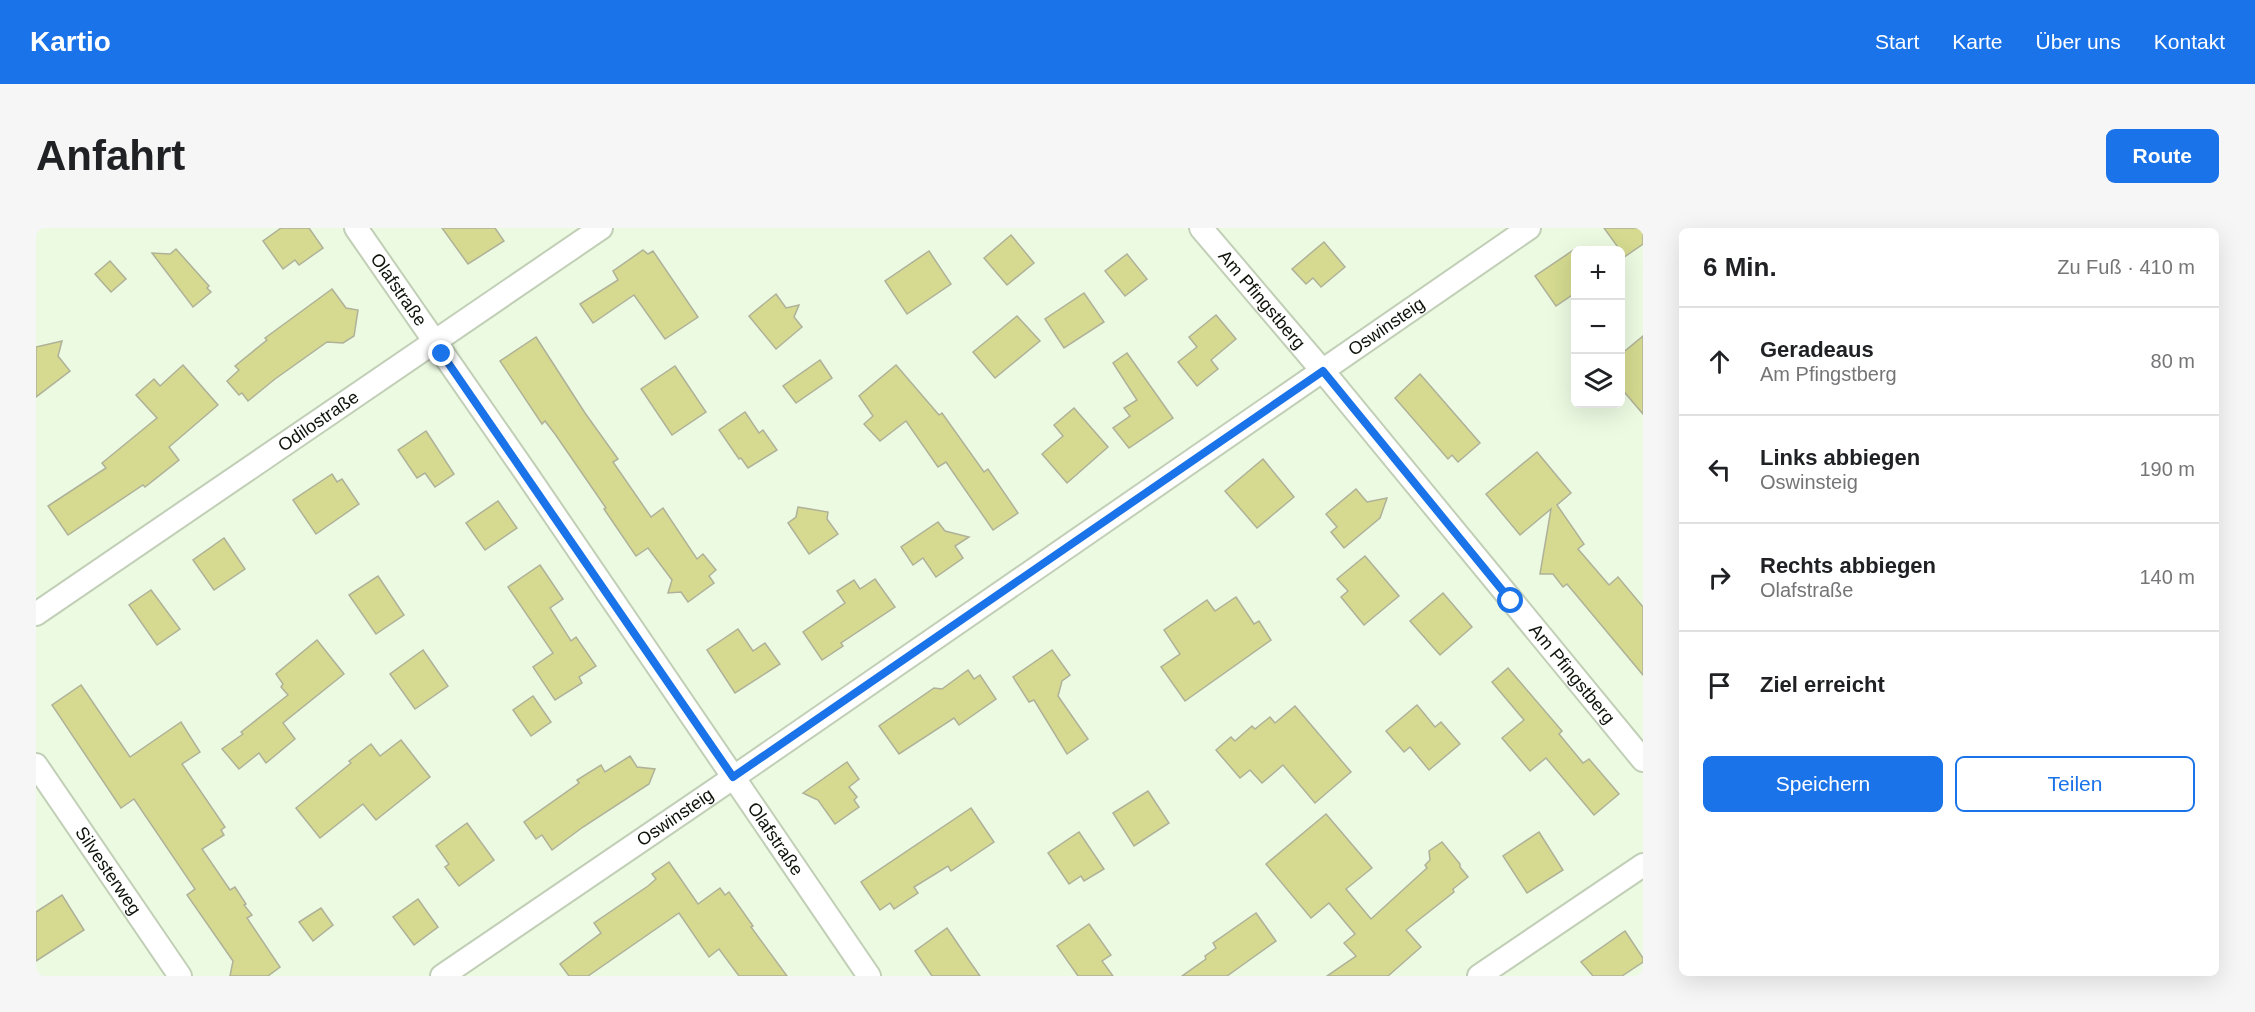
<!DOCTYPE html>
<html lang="de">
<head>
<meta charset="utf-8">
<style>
	:root { --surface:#fff; --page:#f6f6f6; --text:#202124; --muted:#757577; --line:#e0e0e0; --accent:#1a73e8 }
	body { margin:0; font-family:Helvetica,sans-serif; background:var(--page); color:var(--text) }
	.controls { position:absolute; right:18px; top:18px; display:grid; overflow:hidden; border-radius:9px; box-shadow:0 6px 24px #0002 }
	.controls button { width:54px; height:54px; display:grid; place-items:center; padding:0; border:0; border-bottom:2px solid var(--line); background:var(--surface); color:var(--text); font:30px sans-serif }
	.stop { position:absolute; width:18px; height:18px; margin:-14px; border:4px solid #1a73e8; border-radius:50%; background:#fff }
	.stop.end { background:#1a73e8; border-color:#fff; box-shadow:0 2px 6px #0008 }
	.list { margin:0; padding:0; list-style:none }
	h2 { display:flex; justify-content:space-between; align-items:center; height:78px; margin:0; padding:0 24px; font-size:26px }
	h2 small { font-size:20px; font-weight:400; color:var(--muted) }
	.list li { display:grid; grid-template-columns:39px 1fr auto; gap:18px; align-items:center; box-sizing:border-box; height:108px; padding:0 24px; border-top:2px solid var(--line) }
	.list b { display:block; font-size:22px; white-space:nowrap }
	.list p { margin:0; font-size:20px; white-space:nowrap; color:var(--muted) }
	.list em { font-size:20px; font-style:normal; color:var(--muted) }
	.actions { display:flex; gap:12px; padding:18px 24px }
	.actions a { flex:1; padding:14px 0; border:2px solid var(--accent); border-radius:9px; text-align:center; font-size:21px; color:var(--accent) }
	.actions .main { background:var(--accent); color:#fff }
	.icon { flex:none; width:33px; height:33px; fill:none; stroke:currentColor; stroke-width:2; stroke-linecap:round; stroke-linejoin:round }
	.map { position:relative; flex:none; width:1607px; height:748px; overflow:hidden; border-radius:9px }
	header { display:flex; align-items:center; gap:36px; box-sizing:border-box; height:84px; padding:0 30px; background:var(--accent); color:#fff }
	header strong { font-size:28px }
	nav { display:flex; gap:33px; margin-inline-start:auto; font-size:21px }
	.intro { display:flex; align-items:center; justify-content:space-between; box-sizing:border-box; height:144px; padding:0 36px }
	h1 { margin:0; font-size:42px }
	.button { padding:15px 27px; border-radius:9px; background:var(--accent); color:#fff; font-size:21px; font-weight:700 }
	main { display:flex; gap:36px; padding:0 36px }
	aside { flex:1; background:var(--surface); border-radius:9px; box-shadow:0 6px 24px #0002 }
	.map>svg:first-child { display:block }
	.building { fill:#d5da90; stroke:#afb198; stroke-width:1.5 }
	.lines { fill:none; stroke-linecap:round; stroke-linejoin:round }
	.minor-casing { stroke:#c2cfb7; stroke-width:26 }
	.minor { stroke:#fff; stroke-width:22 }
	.route { stroke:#1a73e8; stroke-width:8 }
	.labels { text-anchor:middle; stroke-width:4.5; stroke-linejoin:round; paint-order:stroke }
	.street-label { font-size:18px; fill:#0e130a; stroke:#fff }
</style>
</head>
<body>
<header>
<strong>Kartio</strong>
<nav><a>Start</a><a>Karte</a><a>Über uns</a><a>Kontakt</a></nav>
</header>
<div class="intro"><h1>Anfahrt</h1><a class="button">Route</a></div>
<main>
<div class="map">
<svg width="1607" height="748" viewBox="0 0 1607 748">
	<rect width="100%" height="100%" fill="#ecfae2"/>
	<g class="building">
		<path d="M245,0H273L287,20L263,37L259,32L247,41L227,13Z"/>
		<path d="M406,0H459L468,13L432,36Z"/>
		<path d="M1568,0H1607V16L1584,32V22Z"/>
		<path d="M975,7L998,35L971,57L948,30Z"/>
		<path d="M1288,14L1309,39L1285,59L1277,50L1270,56L1256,41Z"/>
		<path d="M140,21L173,58L171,60L175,64L157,79L116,25L134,26Z"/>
		<path d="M1539,21V65L1520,78L1499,48Z"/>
		<path d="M607,22L612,26L617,23L662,89L629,111L598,67L557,95L544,76L582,52L577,43Z"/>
		<path d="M893,23L915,56L871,86L849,53Z"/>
		<path d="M1091,26L1111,51L1089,68L1069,43Z"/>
		<path d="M74,33L90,51L75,64L59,46Z"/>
		<path d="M296,61L310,80L322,82L318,108L307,115L291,114L239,151L212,173L206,165L203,167L191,153L203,142L199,138L231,112L229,110Z"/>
		<path d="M1048,65L1068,94L1028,120L1009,91Z"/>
		<path d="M740,66L750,80L763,77L758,89L766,99L740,121L713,88Z"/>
		<path d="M1180,87L1200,111L1175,132L1182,141L1161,158L1142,134L1161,119L1153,109Z"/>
		<path d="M981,88L1004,113L959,150L937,124Z"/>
		<path d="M1607,108V186L1584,159V127Z"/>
		<path d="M500,109L549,185L582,231L577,234L615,289L627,280L661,331L667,326L680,342L673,348L678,355L652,374L645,364L632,365L636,352L612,320L600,328L568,281L570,280L519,206L509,193L506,196L464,133Z"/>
		<path d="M26,113L22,128L34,143L0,169V119Z"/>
		<path d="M1091,125L1137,190L1093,220L1077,200L1094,188L1088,180L1101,172L1077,135Z"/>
		<path d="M784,132L796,150L760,175L747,158Z"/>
		<path d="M147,137L182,177L133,219L143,232L109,259L107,257L32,307L12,278L70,240L66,235L121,190L100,167L118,151L124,158Z"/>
		<path d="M860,137L903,187L906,185L948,244L952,241L982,285L957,302L910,234L902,239L870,193L844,213L828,196L837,188L823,168Z"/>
		<path d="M639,138L670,184L636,207L605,161Z"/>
		<path d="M1384,146L1444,215L1422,234L1416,227L1412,231L1359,170Z"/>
		<path d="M1038,180L1072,219L1031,255L1006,226L1027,208L1018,197Z"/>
		<path d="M709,184L723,205L727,202L741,222L712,240L705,230L703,231L683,202Z"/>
		<path d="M390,203L418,246L399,259L389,245L381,250L362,222Z"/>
		<path d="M1501,224L1535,265L1521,277L1548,316L1542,321L1573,357L1582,349L1607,379V447L1531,356L1527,359L1517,346H1504L1515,281L1484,307L1450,266Z"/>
		<path d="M1227,231L1258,269L1221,300L1189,263Z"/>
		<path d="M296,246L301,254L306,251L323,276L280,306L257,272Z"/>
		<path d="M1320,261L1331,274L1351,270L1344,290L1308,320L1295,304L1301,299L1290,286Z"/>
		<path d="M462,273L481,300L449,322L430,295Z"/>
		<path d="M762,279L792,284L791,291L802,306L773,326L752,295L760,289Z"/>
		<path d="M902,294L909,303L933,309L919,318L927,330L900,349L887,330L877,337L865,319Z"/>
		<path d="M188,310L209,341L178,362L157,332Z"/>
		<path d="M1329,328L1363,368L1328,397L1305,369L1312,363L1301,351Z"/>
		<path d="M504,337L527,371L514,380L535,413L540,409L560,438L543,449L546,455L519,472L497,439L517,425L472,359Z"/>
		<path d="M342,348L368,387L340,406L313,367Z"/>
		<path d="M839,351L859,379L805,415L807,418L786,432L767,404L809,375L801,363L818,352L824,361Z"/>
		<path d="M115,362L144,401L121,417L93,377Z"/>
		<path d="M1407,365L1436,399L1404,427L1374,393Z"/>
		<path d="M1200,369L1218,396L1223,393L1235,412L1149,473L1125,439L1144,426L1128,402L1171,372L1179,383Z"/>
		<path d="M702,401L717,423L729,415L744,436L699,465L671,422Z"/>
		<path d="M281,412L308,446L247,495L259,511L230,535L223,525L203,541L186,521L207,506L205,504L252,467L245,459L247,456L240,446Z"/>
		<path d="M387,422L412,458L379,481L354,446Z"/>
		<path d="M1016,422L1034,447L1026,453L1022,468L1052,511L1031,526L998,472L993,474L977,449Z"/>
		<path d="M1472,440L1526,503L1523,506L1547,535L1553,531L1583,566L1558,587L1510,530L1494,543L1466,510L1488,492L1456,454Z"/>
		<path d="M932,442L938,451L944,447L960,471L923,497L918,490L863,526L843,498L898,460L906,461Z"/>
		<path d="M45,457L94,529L145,494L164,524L146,536L189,599L185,602L188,607L166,621L194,662L199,659L210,676L208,677L216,687L211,690L244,739L232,748H194L197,733L151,667L159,661L98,571L85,580L16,477Z"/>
		<path d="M497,468L515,494L495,508L477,482Z"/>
		<path d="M1381,477L1399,499L1405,494L1424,516L1393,542L1374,519L1368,524L1350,503Z"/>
		<path d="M1259,478L1315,544L1279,575L1247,537L1226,555L1214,542L1204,550L1180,522L1195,509L1199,513L1216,498L1219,501L1234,489L1239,495Z"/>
		<path d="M365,512L394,549L340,592L327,576L284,610L260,580L315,535L313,533L335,516L344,528Z"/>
		<path d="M594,528L601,539L619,541L613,556L547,599L516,622L506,607L500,611L488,594L543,555L541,552L565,537L569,544Z"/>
		<path d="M811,534L823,551L813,559L821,569L818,572L823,579L799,596L782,572L767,565Z"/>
		<path d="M1112,563L1133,595L1098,618L1077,585Z"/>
		<path d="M935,580L958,614L915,643L912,638L878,659L882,665L858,681L854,675L844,682L825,654Z"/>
		<path d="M1290,586L1336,640L1310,661L1335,691L1391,640L1389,637L1394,632L1393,623L1406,614L1424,636V639L1432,649L1417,661L1418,664L1370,702L1385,719L1352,748H1291L1320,728L1308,715L1319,706L1293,675L1275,690L1230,636Z"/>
		<path d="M431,595L458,632L423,658L409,639L413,636L400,618Z"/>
		<path d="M1043,604L1068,641L1048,653L1045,648L1033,656L1012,625Z"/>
		<path d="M1503,604L1527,642L1491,665L1467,628Z"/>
		<path d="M633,634L662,676L684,660L689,667L693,664L717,698L715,699L751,748H703L683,721L673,729L643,685L552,748H533L524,736L565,705L558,695L612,658L620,651L616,646Z"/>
		<path d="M26,667L48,702L0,733V684Z"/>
		<path d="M382,671L402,699L378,717L357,689Z"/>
		<path d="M285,680L297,697L277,713L263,694Z"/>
		<path d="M1220,685L1240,713L1191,748H1146L1170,731L1169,728L1180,720L1177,715Z"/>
		<path d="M1053,696L1075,727L1066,733L1077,748H1042L1021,718Z"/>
		<path d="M911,700L932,731L944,748H896L879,723Z"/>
		<path d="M1589,703L1607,730V734L1586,748H1557L1545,734Z"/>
	</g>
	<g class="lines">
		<g class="minor-casing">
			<g id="minor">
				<path id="s1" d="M320,0L490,245L833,748"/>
				<path id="s2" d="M1165,0L1296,154L1607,532"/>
				<path id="s3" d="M0,386L565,0"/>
				<path id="s4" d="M0,537L144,748"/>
				<path id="s5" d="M406,748L685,558L1493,0"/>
				<path d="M1443,748L1607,637"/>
			</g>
		</g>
		<use href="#minor" class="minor"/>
	</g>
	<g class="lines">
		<path class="route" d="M406,126L697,549L1287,143L1475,373"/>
	</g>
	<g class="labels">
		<g class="street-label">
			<text dy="6" stroke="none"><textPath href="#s1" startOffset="75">Olafstraße</textPath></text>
			<text dy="6" stroke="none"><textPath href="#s2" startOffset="94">Am Pfingstberg</textPath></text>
			<text dy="6" stroke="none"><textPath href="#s5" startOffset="1146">Oswinsteig</textPath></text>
			<text dy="6" stroke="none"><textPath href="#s3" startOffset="342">Odilostraße</textPath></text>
			<text dy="6" stroke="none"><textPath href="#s2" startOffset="580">Am Pfingstberg</textPath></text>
			<text dy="6" stroke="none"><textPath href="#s5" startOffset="282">Oswinsteig</textPath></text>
			<text dy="6" stroke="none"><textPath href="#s1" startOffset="741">Olafstraße</textPath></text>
			<text dy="6" stroke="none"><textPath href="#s4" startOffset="128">Silvesterweg</textPath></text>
		</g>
	</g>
</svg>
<div class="controls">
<button>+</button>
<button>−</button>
<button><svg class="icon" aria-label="layers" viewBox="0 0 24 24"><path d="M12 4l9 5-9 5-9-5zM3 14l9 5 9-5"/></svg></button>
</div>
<div class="stop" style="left:1475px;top:373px"></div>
<div class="stop end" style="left:406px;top:126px"></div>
</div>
<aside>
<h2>6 Min.<small>Zu Fuß · 410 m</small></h2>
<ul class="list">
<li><svg class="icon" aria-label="ahead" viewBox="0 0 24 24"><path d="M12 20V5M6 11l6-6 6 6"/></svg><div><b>Geradeaus</b><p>Am Pfingstberg</p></div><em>80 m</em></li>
<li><svg class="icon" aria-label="left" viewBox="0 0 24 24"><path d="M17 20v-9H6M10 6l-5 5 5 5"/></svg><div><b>Links abbiegen</b><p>Oswinsteig</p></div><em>190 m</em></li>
<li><svg class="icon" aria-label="right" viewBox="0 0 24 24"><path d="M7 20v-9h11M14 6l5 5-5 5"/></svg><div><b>Rechts abbiegen</b><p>Olafstraße</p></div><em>140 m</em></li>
<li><svg class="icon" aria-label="arrive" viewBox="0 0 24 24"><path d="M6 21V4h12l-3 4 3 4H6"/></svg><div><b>Ziel erreicht</b></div></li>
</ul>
<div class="actions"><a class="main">Speichern</a><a>Teilen</a></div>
</aside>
</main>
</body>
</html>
